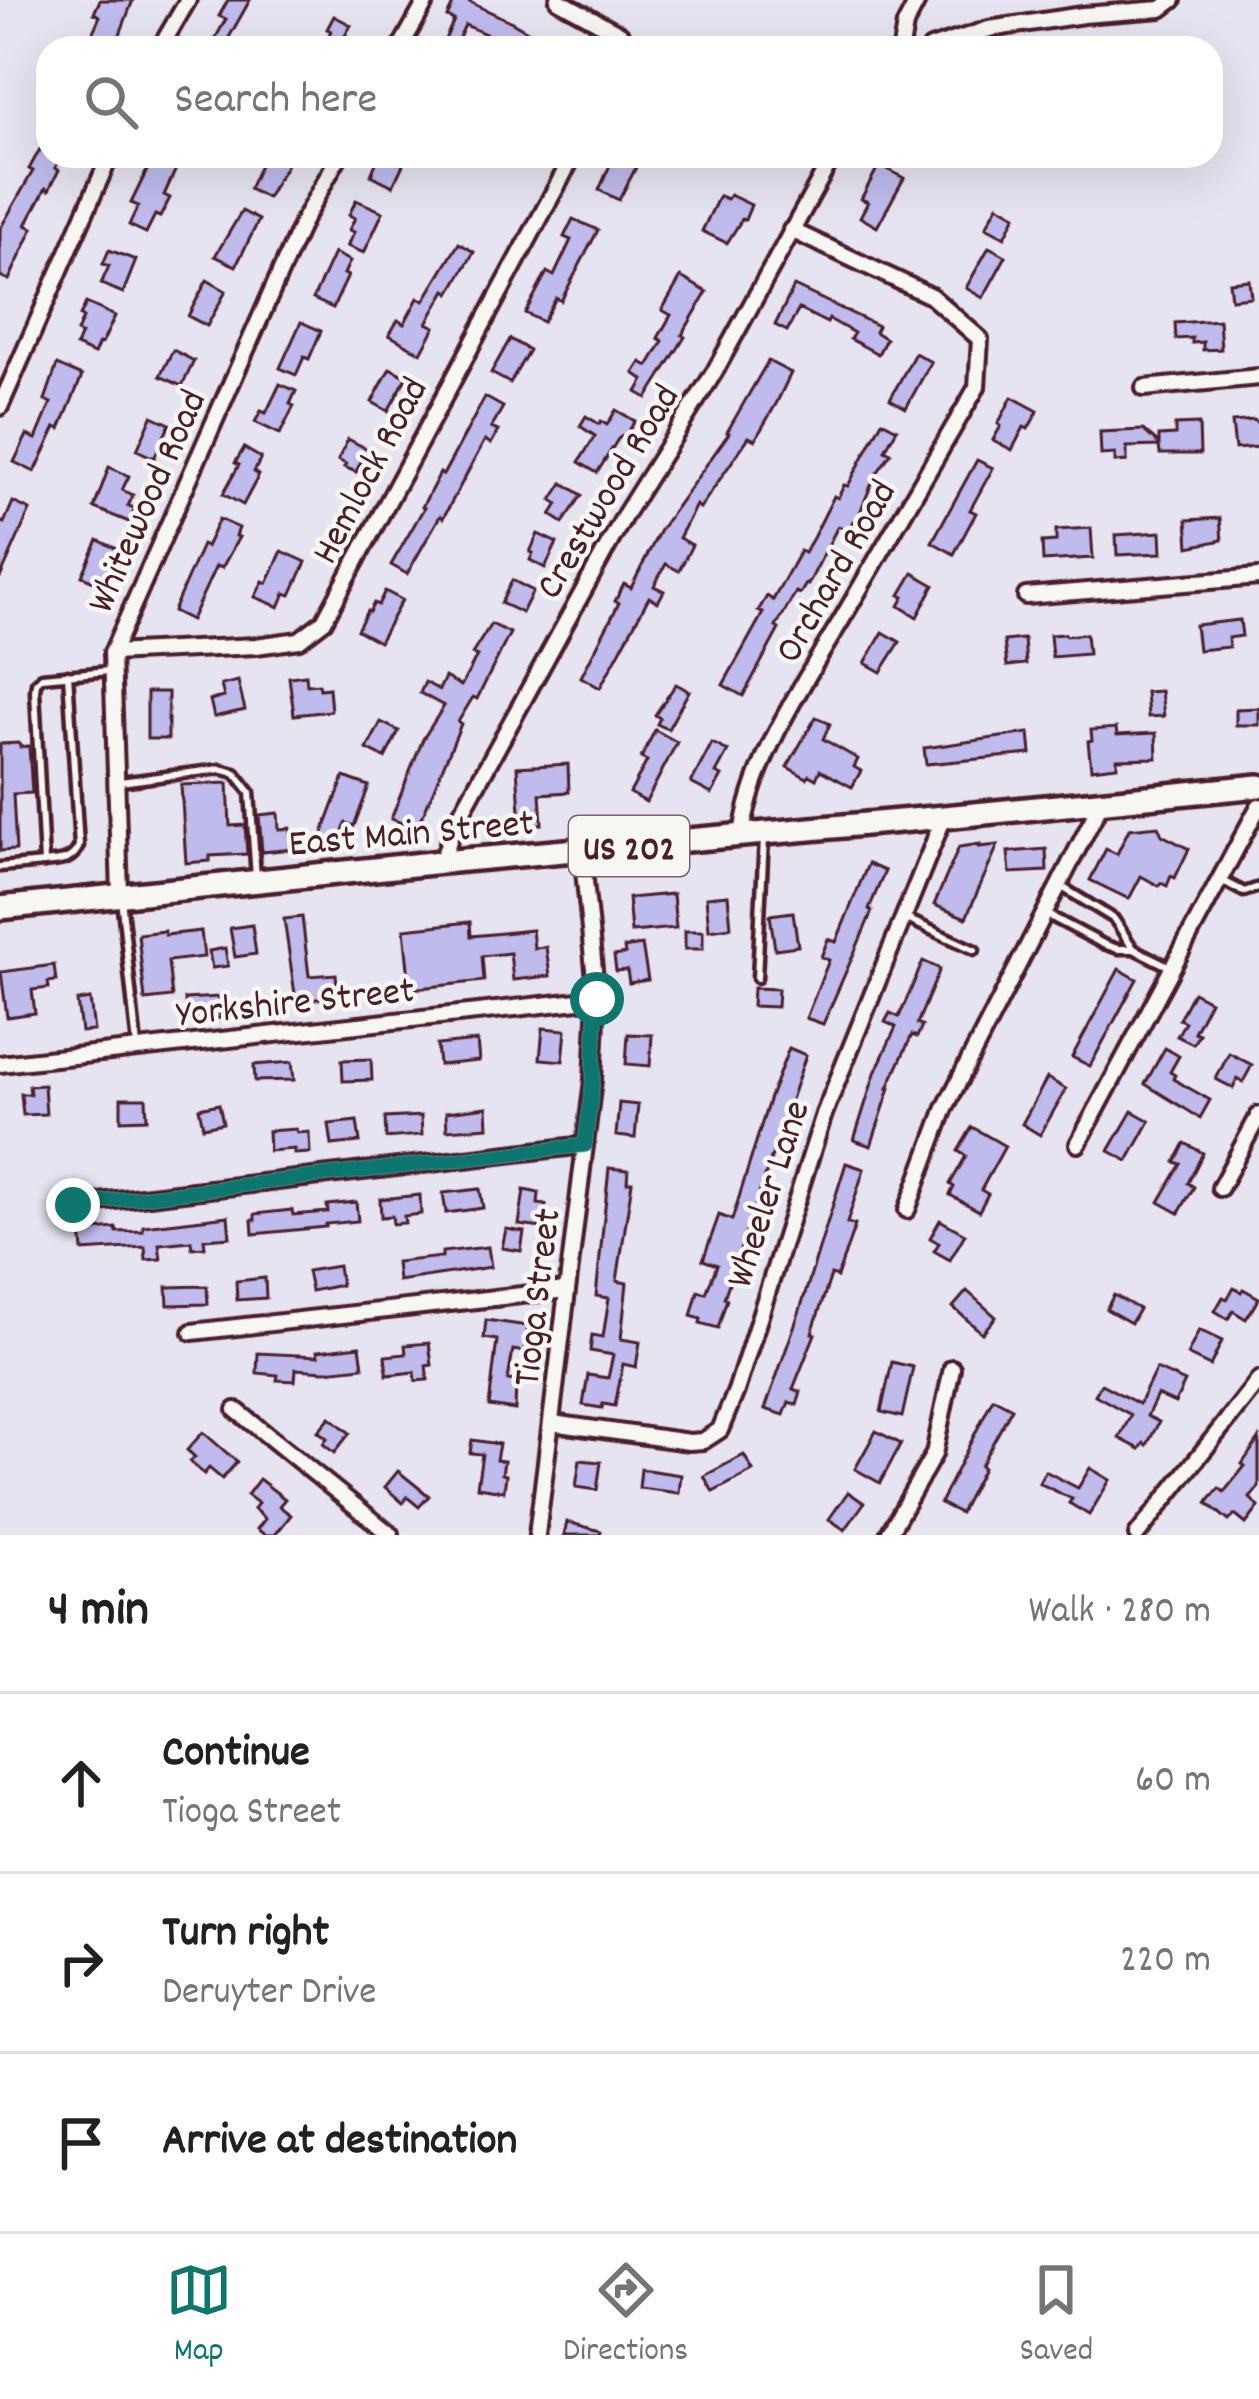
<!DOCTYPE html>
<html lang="en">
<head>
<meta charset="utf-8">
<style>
	:root { --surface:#fff; --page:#f6f6f6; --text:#202124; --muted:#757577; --line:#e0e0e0; --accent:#0f766e }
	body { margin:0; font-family:Dekko,sans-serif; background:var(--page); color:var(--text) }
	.stop { position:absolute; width:36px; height:36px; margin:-27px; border:9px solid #0f766e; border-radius:50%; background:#fff }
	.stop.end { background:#0f766e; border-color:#fff; box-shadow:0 3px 12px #0008 }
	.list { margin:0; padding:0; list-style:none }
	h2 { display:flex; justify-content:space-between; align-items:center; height:156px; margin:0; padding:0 48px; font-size:51px }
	h2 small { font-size:39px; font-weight:400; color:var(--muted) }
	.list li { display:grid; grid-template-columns:78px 1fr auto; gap:36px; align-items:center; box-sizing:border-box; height:180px; padding:0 48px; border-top:3px solid var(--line) }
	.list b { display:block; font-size:45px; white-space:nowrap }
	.list p { margin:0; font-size:39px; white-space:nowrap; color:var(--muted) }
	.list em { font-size:39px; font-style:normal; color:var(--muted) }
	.icon { flex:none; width:66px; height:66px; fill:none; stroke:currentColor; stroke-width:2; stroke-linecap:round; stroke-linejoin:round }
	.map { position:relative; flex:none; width:1259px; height:1535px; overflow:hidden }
	.search { position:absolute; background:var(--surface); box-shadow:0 12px 48px #0002; left:36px; right:36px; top:36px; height:132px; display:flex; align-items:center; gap:30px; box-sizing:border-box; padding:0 42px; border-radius:36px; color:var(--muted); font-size:45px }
	.sheet { height:696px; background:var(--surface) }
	nav { display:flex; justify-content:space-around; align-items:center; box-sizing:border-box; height:168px; border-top:3px solid var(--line); background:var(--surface); font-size:33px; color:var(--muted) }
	nav a { display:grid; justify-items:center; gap:6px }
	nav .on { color:var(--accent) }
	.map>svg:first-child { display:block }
	.building { fill:#bfbbed; stroke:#4a1f2b; stroke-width:3 }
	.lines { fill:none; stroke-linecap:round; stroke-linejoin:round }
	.service-casing { stroke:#4a1f2b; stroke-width:15 }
	.minor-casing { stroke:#4a1f2b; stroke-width:22 }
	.trunk-casing { stroke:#4a1f2b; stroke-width:30 }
	.service { stroke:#f6f6f2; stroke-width:6 }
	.minor { stroke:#f6f6f2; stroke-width:14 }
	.trunk { stroke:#f6f6f2; stroke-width:21 }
	.route { stroke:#0f766e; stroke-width:15 }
	.labels { text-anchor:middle; stroke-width:9; stroke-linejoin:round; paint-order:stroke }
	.shield { fill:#f6f6f2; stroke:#7e6067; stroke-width:3 }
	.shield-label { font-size:36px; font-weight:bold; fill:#4a1f2b }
	.street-label { font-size:39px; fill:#4a1f2b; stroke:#f6f6f2 }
</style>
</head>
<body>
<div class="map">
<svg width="1259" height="1535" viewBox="0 0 1259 1535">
	<rect width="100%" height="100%" fill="#e6e4f0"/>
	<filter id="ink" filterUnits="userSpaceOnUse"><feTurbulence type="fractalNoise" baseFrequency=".00833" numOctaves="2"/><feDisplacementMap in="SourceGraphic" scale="24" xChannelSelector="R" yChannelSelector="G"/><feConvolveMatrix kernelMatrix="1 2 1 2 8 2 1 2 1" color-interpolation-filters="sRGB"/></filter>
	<g filter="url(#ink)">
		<g class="building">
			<path d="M100,0H133L116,45L92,34L100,16L94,13Z"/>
			<path d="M228,0H250L223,48H210L226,19L219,16Z"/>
			<path d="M455,0H465L512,22L557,48H506L499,44L501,41L465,25L454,48H445L442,46L454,20L447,17Z"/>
			<path d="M334,16L351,25L338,48H322L331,31L327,29Z"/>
			<path d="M40,149L48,156L60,160L55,168L59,170L49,190L46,188L26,225L33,228L9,280L0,276V229L33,171L29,169Z"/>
			<path d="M154,156H182L164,195L170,198L160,217L155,215L146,233L129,225L138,206L131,203Z"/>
			<path d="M264,156L287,164L267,198L249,189Z"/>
			<path d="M379,156H407L393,186L371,175Z"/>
			<path d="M614,156H642L619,200L599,190Z"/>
			<path d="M879,165L904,178L877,227L860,217L868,202L861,199Z"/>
			<path d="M730,195L751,205L745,220L742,219L727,243L702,231L719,196L727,199Z"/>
			<path d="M356,200L383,212L364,253L347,246L354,232L349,230L355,218L349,215Z"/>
			<path d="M998,205L1016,215L1005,237L986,227Z"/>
			<path d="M242,211L259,220L236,266L215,256Z"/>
			<path d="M573,219L598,230L561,301L556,298L543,322L525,313L547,272L554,276L571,240L564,237Z"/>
			<path d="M459,243L474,252L450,293L446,290L427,323L435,327L421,353L389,335L398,320L404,324L418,298L424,301Z"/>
			<path d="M989,247L1006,256L983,298L966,288Z"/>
			<path d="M109,250L136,260L123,293L101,284L109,266L103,264Z"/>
			<path d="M334,253L350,261L344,274L348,276L333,308L313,299Z"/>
			<path d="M681,277L707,292L682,335L685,337L647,398L637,392L644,380L634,373L641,362L648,366L663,341L658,338L671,315L662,310Z"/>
			<path d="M207,280L226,291L207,326L188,316Z"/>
			<path d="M1249,280L1251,297L1231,299L1229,282Z"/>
			<path d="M794,286L878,326L875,332L886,339L878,354L850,339L854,333L829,319L827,323L799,309L787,331L775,325Z"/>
			<path d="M86,303L115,316L102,344L99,343L94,354L76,346L81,334L77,332L83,318L80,316Z"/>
			<path d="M1219,320L1221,349L1203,350V342L1192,343V338L1176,339L1175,323Z"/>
			<path d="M301,322L321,331L309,359L304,357L296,375L280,368Z"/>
			<path d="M510,339L529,350L510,383L491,373Z"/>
			<path d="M173,350L194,361L182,386L160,376Z"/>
			<path d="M915,353L931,362L906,408L890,399Z"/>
			<path d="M768,361L791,373L776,404L755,440L749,437L700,508L696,505L679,538L692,545L679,571L666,564L654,586L664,591L658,602L649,597L600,688L581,677L619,603L615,601L624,584L631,588L660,530L729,433L727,432Z"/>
			<path d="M57,365L82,376L60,429L56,427L35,472L14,462L27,435L36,439L51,403L45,400Z"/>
			<path d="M390,368L407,377L388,411L372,402Z"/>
			<path d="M280,384L296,391L290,404L294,406L280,434L255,422L261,411L266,413Z"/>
			<path d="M485,397L503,407L491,428L498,431L491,444L485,440L443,518L440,516L407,574L391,565L424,508L422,507L440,473L443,475Z"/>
			<path d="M1012,397L1038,411L1028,429L1024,427L1012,450L993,440L1001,426L998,424Z"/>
			<path d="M616,410L635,421L628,432L618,439L597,473L579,462L595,436L580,426L586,416L599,424L601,421L607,425Z"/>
			<path d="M152,416L170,424L154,458L137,450Z"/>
			<path d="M1254,420L1259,424V447L1235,449L1232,422Z"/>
			<path d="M882,421L897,429L885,450L891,453L875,476L856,522L853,521L848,531L838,526L808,585L806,584L800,594L796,592L776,627L779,629L743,696L723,685L763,613L758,611L767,596L773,600L800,551L804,553L813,538L834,496L838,498L844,485L848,486Z"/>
			<path d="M1199,424L1200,454H1160L1159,446L1127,447V461L1115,462V454L1101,455L1100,432L1143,430L1159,444V436L1175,435V425Z"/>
			<path d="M348,439L367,449L356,472L344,467L346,464L338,460Z"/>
			<path d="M244,448L261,458L254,472L259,475L243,505L223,494L239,465L235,463Z"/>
			<path d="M977,460L993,468L970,510L976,513L954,554L932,542Z"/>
			<path d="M109,467L129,476L122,490L133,495L128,506L135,508L129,522L94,508Z"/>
			<path d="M563,483L582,495L563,523L551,515L558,504L552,500Z"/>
			<path d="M13,502L30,510L0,578V521L4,523Z"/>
			<path d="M1220,518L1222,540L1189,547L1187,520Z"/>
			<path d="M219,519L239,528L236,536L239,537L222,568L216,566L191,620L173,611L202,545L206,547Z"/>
			<path d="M1091,528L1093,558L1043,561L1042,542L1056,541V530Z"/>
			<path d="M1161,532L1162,553L1117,555L1116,535Z"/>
			<path d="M538,534L557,543L545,568L530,560L533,553L530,552Z"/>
			<path d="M98,540L117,549L101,584L82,576Z"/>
			<path d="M282,551L306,562L291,595L285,593L279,607L255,597L263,581L267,583Z"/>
			<path d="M913,573L934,585L917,617L899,606L904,597L900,595Z"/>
			<path d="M512,580L533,591L522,613L501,603Z"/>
			<path d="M385,591L402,600L379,642L357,630L367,611L369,612L374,603L378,605Z"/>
			<path d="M1240,620L1242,636L1228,638L1229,647L1198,650L1195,625Z"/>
			<path d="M491,624L510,633L477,699L473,697L458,722L461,724L417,829L391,819L423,739L444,706L420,693L425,682L439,690L445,677L461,686L477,656L472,654Z"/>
			<path d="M883,632L900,642L881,672L865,663Z"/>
			<path d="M1064,634L1066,636L1086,634L1088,654L1052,657L1050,635Z"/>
			<path d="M1024,639L1026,664L1007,666L1004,641Z"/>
			<path d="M306,675L307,685L319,684L320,689L329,688L331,711L294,715L289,677Z"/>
			<path d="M238,681L245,710L214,717L210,700L224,697L221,685Z"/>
			<path d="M676,684L689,691L668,729L657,724L660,718L655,715Z"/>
			<path d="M1161,691L1164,716L1148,717L1146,692Z"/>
			<rect x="147" y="692" width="21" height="47"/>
			<path d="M1259,708V725H1236V709Z"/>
			<path d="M816,717L830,724L823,739L858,759L854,767L861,771L852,787L820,770L816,779L809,775L807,778L787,767Z"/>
			<path d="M381,722L399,731L385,758L367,749Z"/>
			<path d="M1116,728L1117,735L1156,733L1157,758L1117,759V766L1091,769L1088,741L1092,740L1091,730Z"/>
			<path d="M655,730L677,742L646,802L630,793L647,761L641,758Z"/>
			<path d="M1029,733L1031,754L926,764L924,748Z"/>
			<path d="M19,743L20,747L29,746L32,793L13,794L16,850L0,851V744Z"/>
			<path d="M712,743L728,751L716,773L722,776L712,794L691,783Z"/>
			<path d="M568,764L569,792L540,794L542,824L521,826L517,767Z"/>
			<path d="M344,777L369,786L354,826L346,823L338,845L321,838Z"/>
			<path d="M228,783L230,826L245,825L247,854L210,856V861L186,863L181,785Z"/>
			<path d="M278,813L279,829L290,828L293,849L262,852L259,815Z"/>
			<path d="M1158,826L1162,835L1189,849L1175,878L1171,876L1167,886L1161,883L1159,886L1141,876L1129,899L1090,880L1106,849L1117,854L1129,829Z"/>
			<path d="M980,844L979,847L998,845L966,918L934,905L959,847Z"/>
			<path d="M1046,849L1047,871L1010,873L1008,852Z"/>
			<path d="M868,864L885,871L869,909L872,911L862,935L823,1024L806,1018L829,960L821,957L828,939L836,942Z"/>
			<path d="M673,894L676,928L631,932L628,898Z"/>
			<path d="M728,895L731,927L709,930L706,897Z"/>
			<path d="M793,912L798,946L775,949L770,915Z"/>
			<path d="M302,917L309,976L336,974L338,997L296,1001L284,919Z"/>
			<path d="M470,922L471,936L532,930L534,948L546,947L550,976L513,980L510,953L482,956L484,981L410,989L404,929Z"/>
			<path d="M252,925L256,954L235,957L230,928Z"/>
			<path d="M164,931L165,935L201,931L204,957L168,961L172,997L145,1000L138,934Z"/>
			<rect x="685" y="931" width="18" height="18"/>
			<path d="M642,945L648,980L629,983L627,970L616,971L614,956L625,954L624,948Z"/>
			<path d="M225,948L228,966L212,968L209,951Z"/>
			<path d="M923,961L940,969L917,1024L922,1026L917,1037L912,1035L888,1088H890L871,1146L854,1140L875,1073L896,1027L885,1022L890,1013L899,1017Z"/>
			<path d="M54,965L56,981L48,982L49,988L32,990L35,1013L7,1017L1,972Z"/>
			<path d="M1119,969L1137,979L1090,1066L1072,1057Z"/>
			<path d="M753,988L778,989L777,1007L752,1006Z"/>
			<path d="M1193,992L1210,1001L1194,1032L1199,1034L1193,1044L1177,1036L1185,1022L1179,1019Z"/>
			<path d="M219,997L220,1018L186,1020L185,999Z"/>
			<path d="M90,999L94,1031L81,1032L77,1001Z"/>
			<path d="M543,1028L566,1030L563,1061L540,1059Z"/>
			<path d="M628,1034L652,1035L650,1066L626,1064Z"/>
			<path d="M477,1041L479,1061L439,1065L437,1045Z"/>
			<path d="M789,1048L806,1055L724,1298L727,1299L718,1328L700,1323L701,1319L691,1316L698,1291L706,1293L717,1265L703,1260L719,1215L732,1220L770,1097Z"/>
			<path d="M1165,1048L1179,1056L1170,1072L1175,1075L1173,1079L1210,1100L1200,1118L1145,1084Z"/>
			<path d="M1229,1053L1252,1065L1243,1082L1237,1079L1233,1088L1216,1079Z"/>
			<path d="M371,1059L372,1080L343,1081L342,1060Z"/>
			<path d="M292,1062L294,1080L255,1081L254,1065Z"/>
			<path d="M1047,1078L1066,1089L1040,1135L1022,1124Z"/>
			<path d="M44,1085L46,1114L23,1115L21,1094H30L29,1086Z"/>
			<path d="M121,1098H146L147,1119L121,1120Z"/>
			<path d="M619,1103L638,1105L635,1138L616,1136Z"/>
			<path d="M219,1104L223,1123L203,1127L199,1108Z"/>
			<path d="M487,1107L488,1127L447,1130L446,1112Z"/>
			<path d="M1132,1111L1150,1121L1128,1161L1109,1151Z"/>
			<path d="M421,1116L422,1135L386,1138L385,1118Z"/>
			<path d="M357,1121L360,1142L332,1145L329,1124Z"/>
			<path d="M972,1127L1005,1146L981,1190L988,1194L979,1211L950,1195L954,1187L950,1184L966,1156L958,1151Z"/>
			<path d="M296,1129L297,1133L309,1132L310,1153L294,1154V1149L269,1151L268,1131Z"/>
			<path d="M1185,1143L1203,1153L1188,1183L1194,1187L1179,1213L1159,1202L1181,1164L1175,1162Z"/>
			<path d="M846,1163L864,1169L847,1223L855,1225L837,1277L831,1275L812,1333L815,1334L793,1389L801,1392L797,1405L789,1402L784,1415L765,1409L800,1310Z"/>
			<path d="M609,1168L628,1170L627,1182H632L617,1281L627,1283L621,1339L640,1342L636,1367L623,1364L615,1406L603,1404L602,1408L583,1405L588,1375L608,1378L613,1355L590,1351L592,1335L603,1337L609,1298L596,1296Z"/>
			<path d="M480,1189L483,1208L446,1213L443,1193Z"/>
			<path d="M524,1190L539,1193L538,1204L546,1205L542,1228L519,1225Z"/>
			<path d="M420,1195L421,1214L404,1216L405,1223L393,1224L392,1216L381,1217L380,1199Z"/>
			<path d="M356,1202L358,1221L326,1224V1227L253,1234L252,1220H255V1214L292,1210L293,1215L328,1212L327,1205Z"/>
			<path d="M228,1216L230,1237L204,1239L205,1247L192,1248L191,1241L159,1244L161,1259L146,1260L145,1247L83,1251L81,1231L116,1228L117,1232L143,1231V1226Z"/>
			<path d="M940,1220L965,1234L950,1260L934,1251L939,1243L930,1238Z"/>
			<path d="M506,1229L524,1232L521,1251L502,1248Z"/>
			<path d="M488,1247L491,1267L398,1281L396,1262L442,1257V1252Z"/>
			<path d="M338,1266L341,1285L311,1291L307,1271Z"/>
			<path d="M265,1278L266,1298L237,1300L236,1281Z"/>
			<path d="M207,1286L208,1304L168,1305L167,1287Z"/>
			<path d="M1234,1288L1241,1292L1243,1289L1259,1298L1246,1319L1233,1311L1228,1319L1215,1311L1223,1297L1227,1299Z"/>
			<path d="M967,1291L996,1317L982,1333L953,1307Z"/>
			<path d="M1114,1295L1139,1309L1131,1323L1106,1309Z"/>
			<path d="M486,1320L528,1326L525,1352L513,1350L508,1380L516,1381L515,1410L489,1406L497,1340L484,1338Z"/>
			<path d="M1199,1330L1222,1341L1210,1366L1187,1355Z"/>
			<path d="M429,1343L432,1365L426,1366L428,1380L416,1381L415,1372L387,1375L385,1356L406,1354L405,1345Z"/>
			<path d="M360,1346L363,1367L325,1371L296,1369L295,1381L277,1380L278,1375L257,1373L258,1353L318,1356L317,1351Z"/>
			<path d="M892,1362L913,1367L902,1417L881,1412Z"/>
			<path d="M1156,1369L1185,1382L1175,1403L1157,1395L1147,1416L1159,1422L1147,1445L1144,1443L1140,1449L1119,1438L1131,1415L1095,1395L1101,1384L1139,1404Z"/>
			<path d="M993,1398L1012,1408L980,1466L983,1468L960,1513L940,1503Z"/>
			<path d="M330,1417L350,1433L334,1453L323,1444L327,1438L318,1431Z"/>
			<path d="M876,1431L901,1444L880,1483L855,1469Z"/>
			<path d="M203,1432L237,1462L222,1479L209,1468L204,1474L190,1462L195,1457L187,1450Z"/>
			<path d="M1259,1439V1487L1250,1498L1259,1507L1246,1524L1235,1515L1229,1521L1207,1503L1219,1488L1224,1492L1245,1466L1242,1464Z"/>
			<path d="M472,1440L499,1444L496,1460L504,1461L502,1474L506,1475L504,1491L477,1487L482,1454L470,1453Z"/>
			<path d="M744,1455L753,1471L713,1492L704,1476Z"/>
			<path d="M580,1460L601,1462L597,1490L576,1487Z"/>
			<path d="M1090,1468L1110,1480L1089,1515L1069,1503L1072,1499L1039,1483L1045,1471L1078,1488Z"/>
			<path d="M641,1469L681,1475L679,1493L639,1488Z"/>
			<path d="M398,1471L429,1496L419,1507L407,1497L403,1503L385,1487Z"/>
			<path d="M259,1479L285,1499L279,1506L291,1515L275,1535H265L257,1529L265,1519L254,1509L258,1503L247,1495Z"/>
			<path d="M848,1492L864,1503L845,1530L829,1519Z"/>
			<path d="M567,1522L601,1531L600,1535H564Z"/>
		</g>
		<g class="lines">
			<g class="service-casing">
				<g id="service">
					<path d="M68,674L79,846C72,862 60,861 44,863L35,691L36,683L42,677L109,671"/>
					<path d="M120,782L220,769L235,773L250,792L256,878"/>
					<path d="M0,867L44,863"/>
					<path d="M1223,881L1244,892L1259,887"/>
					<path d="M1062,887L1114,919L1133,948"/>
					<path d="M121,898L137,1046"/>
					<path d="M1048,915L1103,944L1118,949H1134L1172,968"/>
					<path d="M907,919L975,950"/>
					<path d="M757,978L764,838"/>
				</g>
			</g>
			<g class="minor-casing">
				<g id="minor">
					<path d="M558,0L620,34L625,48"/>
					<path d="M160,48L188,0"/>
					<path d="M400,48L427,0"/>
					<path d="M901,48L905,25L918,0"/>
					<path d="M931,48L989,29L1083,15L1161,9L1173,0"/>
					<path d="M1144,388L1259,377"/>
					<path d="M0,407L110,156"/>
					<path d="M1026,596L1259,577"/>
					<path d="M112,653L256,646L299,640L324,621L573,156"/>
					<path d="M742,835C751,762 804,682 842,619C887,541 932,464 977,387L980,339L931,296L791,230"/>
					<path d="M442,862L453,828L626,513L715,371L833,156"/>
					<path d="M120,894L112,653L303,221L339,156"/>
					<path d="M0,1064L597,999"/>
					<path d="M1078,1144L1259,806"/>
					<path d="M1220,1188L1259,1115"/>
					<path d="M73,1205L585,1145"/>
					<path d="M907,1210L945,1108L1102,801"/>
					<path d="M192,1332L566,1290"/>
					<path d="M236,1410L391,1535"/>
					<path d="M552,1423L689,1442L703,1441L720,1430L736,1391L824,1114L944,817"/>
					<path d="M537,1535L593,1080L597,999L582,851"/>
					<path d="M888,1535L934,1454L952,1368"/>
					<path d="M1137,1535L1259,1380"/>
				</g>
			</g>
			<g class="trunk-casing">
				<path id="trunk" d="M0,908L442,862L944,817L1259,786"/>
			</g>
			<use href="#service" class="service"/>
			<use href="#minor" class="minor"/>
			<use href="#trunk" class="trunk"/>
		</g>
	</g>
	<g class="lines" filter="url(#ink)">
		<path class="route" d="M73,1205L585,1145L593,1080L597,999"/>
	</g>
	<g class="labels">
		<rect class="shield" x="569" y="816" width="120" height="60" rx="9"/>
		<g class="shield-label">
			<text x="629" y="859">US 202</text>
		</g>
		<g class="street-label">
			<text transform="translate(367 469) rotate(-62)" y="14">Hemlock Road</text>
			<text transform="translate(605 490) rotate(-59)" y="14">Crestwood Road</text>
			<text transform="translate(144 500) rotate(-66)" y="14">Whitewood Road</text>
			<text transform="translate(833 570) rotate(-60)" y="14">Orchard Road</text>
			<text transform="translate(411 830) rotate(-5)" y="14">East Main Street</text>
			<text transform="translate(295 999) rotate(-6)" y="14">Yorkshire Street</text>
			<text transform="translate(765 1193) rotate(-72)" y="14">Wheeler Lane</text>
			<text transform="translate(534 1297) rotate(-83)" y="14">Tioga Street</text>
		</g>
	</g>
</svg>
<div class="stop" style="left:597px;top:999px"></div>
<div class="stop end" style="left:73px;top:1205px"></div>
<div class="search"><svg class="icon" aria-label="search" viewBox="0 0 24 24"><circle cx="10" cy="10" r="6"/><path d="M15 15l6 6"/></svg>Search here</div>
</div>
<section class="sheet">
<h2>4 min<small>Walk · 280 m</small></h2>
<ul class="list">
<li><svg class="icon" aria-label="ahead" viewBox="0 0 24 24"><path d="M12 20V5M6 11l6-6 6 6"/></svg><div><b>Continue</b><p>Tioga Street</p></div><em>60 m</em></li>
<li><svg class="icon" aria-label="right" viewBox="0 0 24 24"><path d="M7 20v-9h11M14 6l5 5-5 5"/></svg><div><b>Turn right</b><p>Deruyter Drive</p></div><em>220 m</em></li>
<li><svg class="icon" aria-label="arrive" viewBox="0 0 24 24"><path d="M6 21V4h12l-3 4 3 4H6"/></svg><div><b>Arrive at destination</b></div></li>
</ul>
</section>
<nav>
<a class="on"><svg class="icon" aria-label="map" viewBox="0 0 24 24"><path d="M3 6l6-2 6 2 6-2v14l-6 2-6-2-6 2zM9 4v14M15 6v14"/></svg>Map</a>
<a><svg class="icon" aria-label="directions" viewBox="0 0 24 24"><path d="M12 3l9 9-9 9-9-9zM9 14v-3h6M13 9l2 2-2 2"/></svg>Directions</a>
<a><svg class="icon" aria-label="saved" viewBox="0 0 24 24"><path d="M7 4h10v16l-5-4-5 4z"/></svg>Saved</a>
</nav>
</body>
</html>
